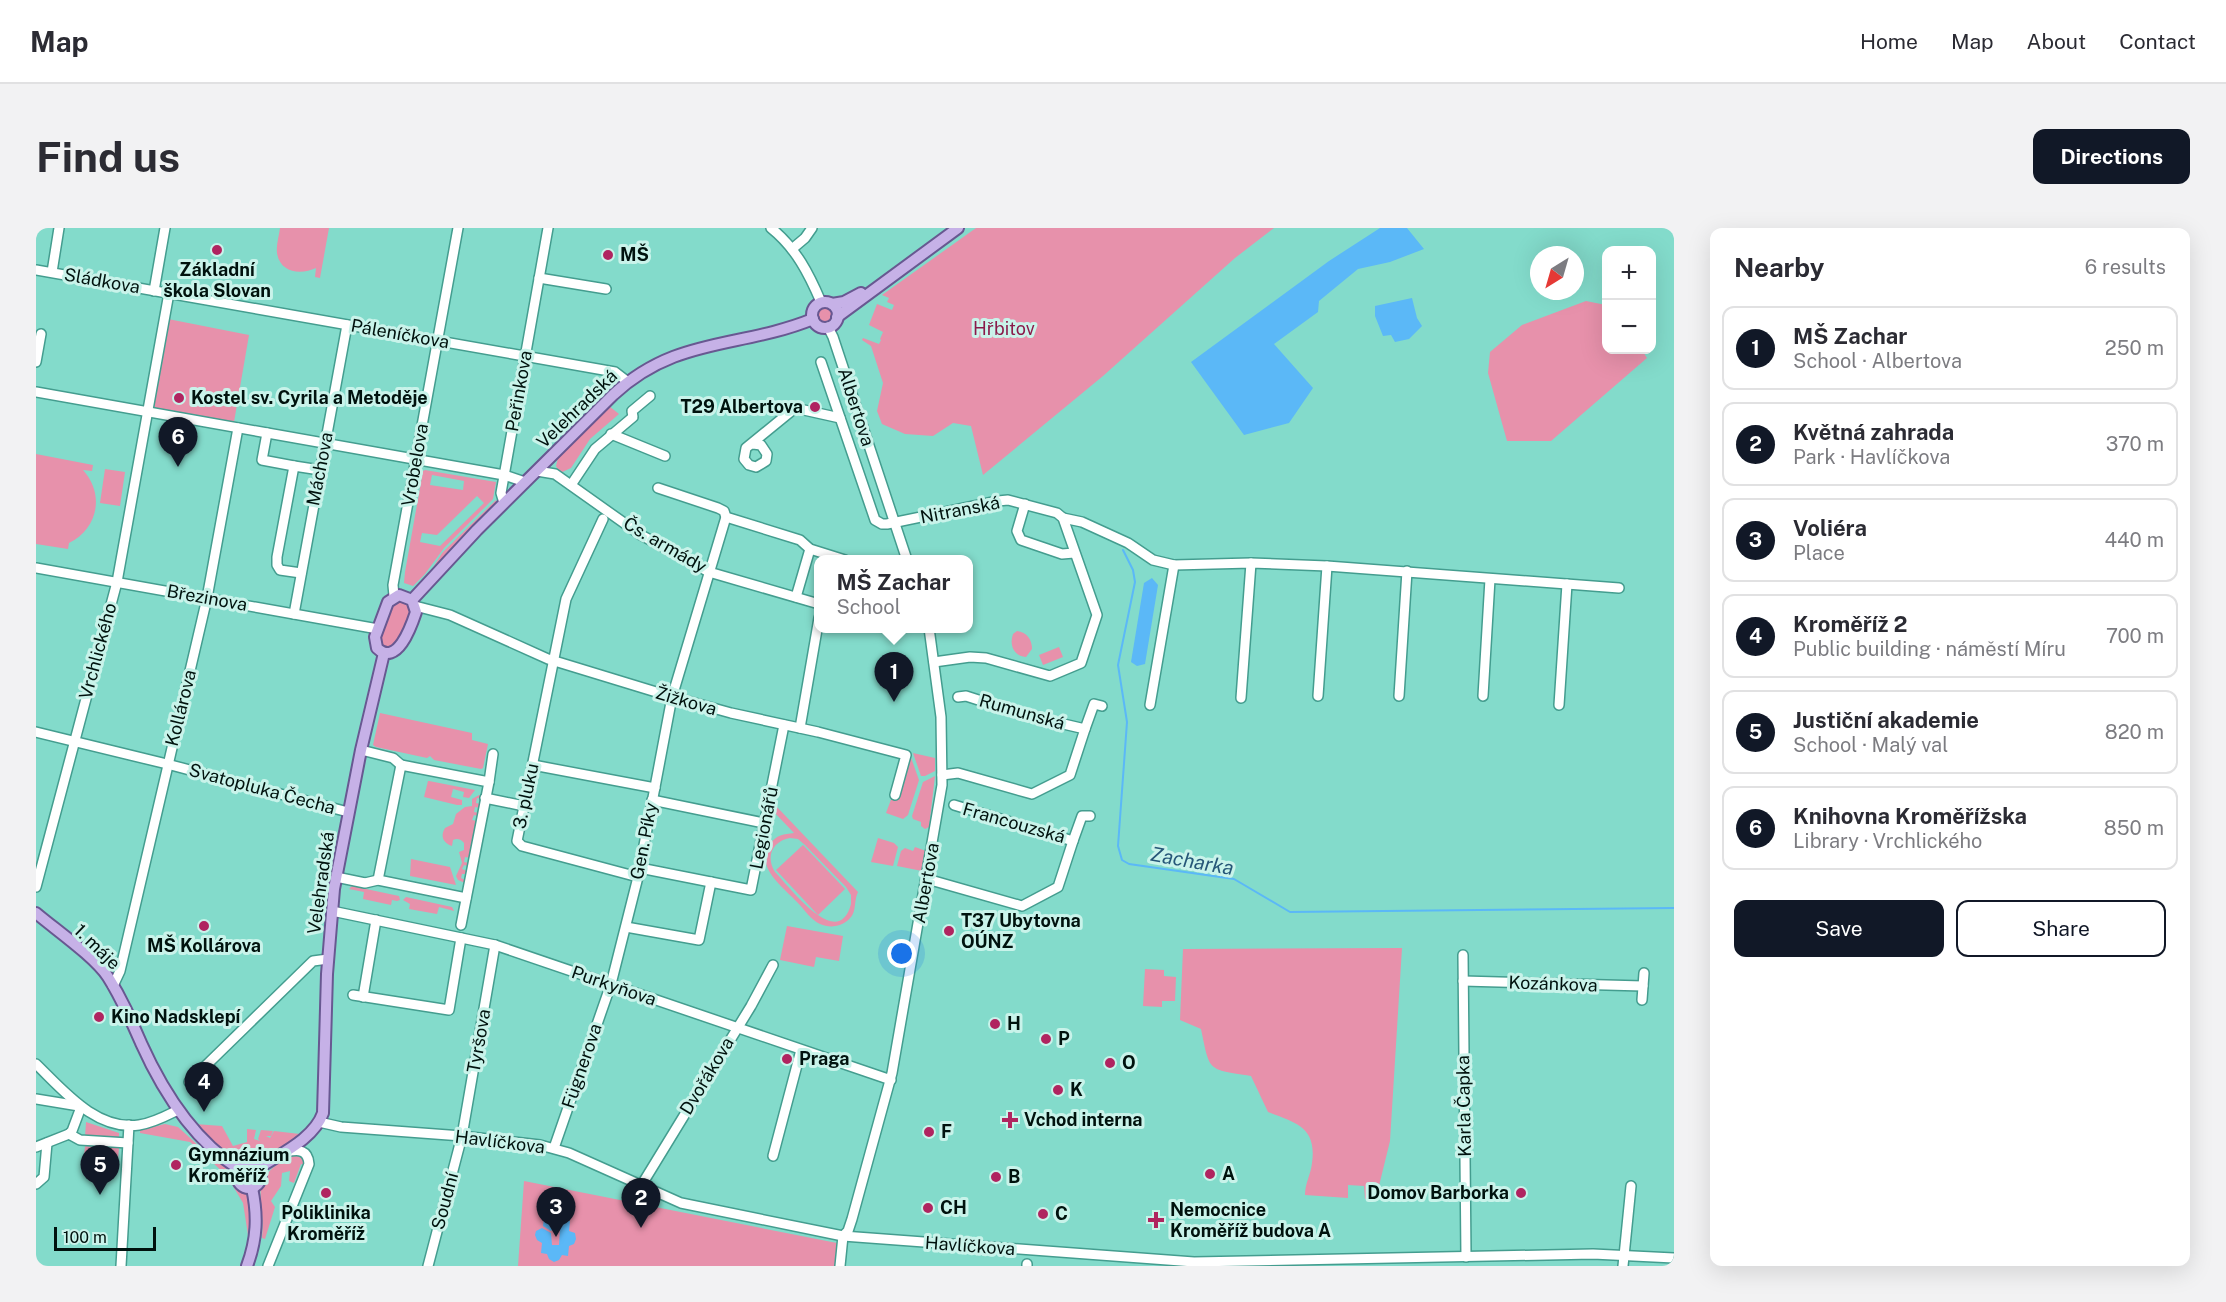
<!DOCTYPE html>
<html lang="en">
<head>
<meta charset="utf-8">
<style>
	:root { --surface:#fff; --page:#f2f2f3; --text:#2b2b33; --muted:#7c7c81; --line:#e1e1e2; --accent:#111827 }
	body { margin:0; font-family:"Public Sans",sans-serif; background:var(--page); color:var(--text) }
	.controls { position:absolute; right:18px; top:18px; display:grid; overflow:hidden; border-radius:12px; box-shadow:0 6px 24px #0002 }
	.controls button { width:54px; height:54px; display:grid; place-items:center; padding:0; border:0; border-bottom:2px solid var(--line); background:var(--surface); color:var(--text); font:30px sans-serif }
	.compass { position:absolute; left:1494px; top:18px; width:54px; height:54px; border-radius:50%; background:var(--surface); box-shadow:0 6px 24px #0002; rotate:217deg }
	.scale { position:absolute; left:18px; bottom:15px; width:102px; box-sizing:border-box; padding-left:6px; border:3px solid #00120e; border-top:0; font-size:16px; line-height:21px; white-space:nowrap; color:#00120e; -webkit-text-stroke:4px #c9f3ea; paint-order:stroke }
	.you { position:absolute; left:866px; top:726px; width:21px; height:21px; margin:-15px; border:4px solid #fff; border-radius:50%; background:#1a73e8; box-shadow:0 0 0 9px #1a73e833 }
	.badge { display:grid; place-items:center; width:39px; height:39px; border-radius:50%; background:var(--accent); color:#fff; font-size:20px; font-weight:700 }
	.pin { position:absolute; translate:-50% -50px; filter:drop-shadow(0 2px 3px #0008) }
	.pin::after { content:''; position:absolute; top:32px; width:21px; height:18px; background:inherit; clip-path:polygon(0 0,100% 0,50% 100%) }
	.popup { position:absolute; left:778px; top:327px; width:159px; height:78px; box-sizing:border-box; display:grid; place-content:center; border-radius:12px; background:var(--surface); filter:drop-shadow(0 2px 4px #0005); font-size:20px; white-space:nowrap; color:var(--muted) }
	.popup b { font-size:22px; color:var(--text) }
	.popup::after { content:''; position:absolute; left:50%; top:100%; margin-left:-12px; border:12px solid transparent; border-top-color:var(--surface) }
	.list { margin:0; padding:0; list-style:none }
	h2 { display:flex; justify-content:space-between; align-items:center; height:78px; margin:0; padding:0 24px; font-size:26px }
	h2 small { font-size:20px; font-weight:400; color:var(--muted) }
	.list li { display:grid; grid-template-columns:39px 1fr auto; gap:18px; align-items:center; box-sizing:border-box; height:84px; margin:0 12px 12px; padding:0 12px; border:2px solid var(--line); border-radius:12px }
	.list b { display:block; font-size:22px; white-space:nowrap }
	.list p { margin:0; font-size:20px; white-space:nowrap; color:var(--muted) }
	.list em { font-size:20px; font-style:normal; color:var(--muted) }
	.actions { display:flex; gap:12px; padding:18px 24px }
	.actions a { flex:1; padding:14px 0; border:2px solid var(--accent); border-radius:12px; text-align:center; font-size:21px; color:var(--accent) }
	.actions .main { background:var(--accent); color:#fff }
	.map { position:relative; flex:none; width:1638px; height:1038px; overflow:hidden; border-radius:12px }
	header { display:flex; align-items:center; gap:36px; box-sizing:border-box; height:84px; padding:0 30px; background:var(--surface); border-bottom:2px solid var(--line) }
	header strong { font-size:28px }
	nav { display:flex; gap:33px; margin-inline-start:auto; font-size:21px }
	.intro { display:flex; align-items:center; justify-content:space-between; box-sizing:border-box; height:144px; padding:0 36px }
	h1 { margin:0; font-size:42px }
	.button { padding:15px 27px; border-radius:12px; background:var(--accent); color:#fff; font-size:21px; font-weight:700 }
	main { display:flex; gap:36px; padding:0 36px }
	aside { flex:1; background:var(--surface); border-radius:12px; box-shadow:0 6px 24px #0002 }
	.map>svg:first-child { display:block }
	.green { fill:#e791ab; fill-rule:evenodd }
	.water { fill:#5bb8f7 }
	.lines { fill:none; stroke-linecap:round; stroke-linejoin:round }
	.stream { stroke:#5bb8f7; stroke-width:2 }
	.minor-casing { stroke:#449d8f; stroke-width:12 }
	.major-casing { stroke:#685891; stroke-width:14 }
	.minor { stroke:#fff; stroke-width:9 }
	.major { stroke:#c6b1e7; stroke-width:10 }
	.poi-dot { fill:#b02460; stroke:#c9f3ea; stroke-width:2 }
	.labels { text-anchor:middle; stroke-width:6; stroke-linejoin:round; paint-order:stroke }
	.poi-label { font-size:18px; font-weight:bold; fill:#00120e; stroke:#c9f3ea; text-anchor:start }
	.street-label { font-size:18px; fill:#00120e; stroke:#c9f3ea }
	.park-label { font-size:18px; fill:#8a1a4a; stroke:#c9f3ea }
	.water-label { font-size:20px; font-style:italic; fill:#265778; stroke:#c9f3ea }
</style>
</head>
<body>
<header>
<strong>Map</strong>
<nav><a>Home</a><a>Map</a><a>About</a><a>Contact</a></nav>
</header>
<div class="intro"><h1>Find us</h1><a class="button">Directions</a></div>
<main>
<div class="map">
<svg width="1638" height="1038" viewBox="0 0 1638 1038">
	<rect width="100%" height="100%" fill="#83dbcb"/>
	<g class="green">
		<path d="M244,0H293L284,50L279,49L280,40C265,47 244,45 241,25C240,17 243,8 244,0Z"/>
		<path d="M940,0H1238L1199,30L1067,148L947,247L935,198L917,195L897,208L869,206L846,196L841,183L847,155L835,118L826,112L827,110L843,116L845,112L844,111L847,104L833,97L841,76L856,82L858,77L851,74L853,70L846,67Z"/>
		<path d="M1550,73L1570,77V122H1606L1611,130L1515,213H1471L1452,145L1454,124L1486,97Z"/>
		<circle cx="789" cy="87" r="9"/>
		<path d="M132,91L213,107L198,194L116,179Z"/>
		<path d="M573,178L583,186L554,211L535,240L524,245L520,238L522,230Z"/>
		<path d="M0,226L57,237L56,243L47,242C69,266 62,301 33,315L32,321L0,316Z"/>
		<path d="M69,241L89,244L84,278L64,275Z"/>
		<path d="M389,242L460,254L457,271L408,320L389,346L377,358L368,355L369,344L387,243ZM396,247L428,253L427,262L394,257ZM441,268L448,275L404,318L384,314L386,305L401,307Z"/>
		<path d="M460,272V276L395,343L406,325Z"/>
		<path d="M360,372L373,375L375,386L360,418L358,420H346L343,410L354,379Z"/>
		<path d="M981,403C991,404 996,412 996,421L990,429C978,428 973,417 977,406Z"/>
		<path d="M1023,419L1027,429L1007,437L1003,427Z"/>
		<path d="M344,485L436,505V512L452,516L447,540L445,541L398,532L394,528L391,530L340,519L337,517Z"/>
		<path d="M873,524L883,552L872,587L867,591L850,585Z"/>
		<path d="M877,525L899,530V543L889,548H885Z"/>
		<path d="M899,548L893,599L889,601L885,598V594L877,591L876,588L887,554Z"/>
		<path d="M392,553H393L439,562L433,570L427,569L428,564L417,561L415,569L426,572V577H421L388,569Z"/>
		<path d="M443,567L447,568L446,571L441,570L440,575L444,576V580L439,579L438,584L443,585L442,588L438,587L436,592L441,593L434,630L429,629L428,634L433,635L432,638L428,637L426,641L431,643L430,646H426L425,650L429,652V655L422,652L420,648L426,635L423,624L428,622V615C425,611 421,610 417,612L416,618C407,615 404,608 409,600L417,596L420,586L429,579L436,578V571Z"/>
		<path d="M741,579L822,664C817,674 822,685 811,693C804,699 793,700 784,696C775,692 768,681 761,674C747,659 718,639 734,616C740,607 748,606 758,605L737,583ZM754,610L762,611L769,617L810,659L815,667V676C802,725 753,658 739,644C729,628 737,613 754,610Z"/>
		<path d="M842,610L858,615L862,619L857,638L835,634Z"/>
		<path d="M767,617L809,661L782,687L740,642Z"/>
		<path d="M879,619L890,623L886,643L861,638L865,623L869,620L877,623Z"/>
		<path d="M375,631L414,639L420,657L374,648Z"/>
		<path d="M316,658L363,668L364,672L361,673L356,672L355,677L327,671L328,664L313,661Z"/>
		<path d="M370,669L416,679L418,683L403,679L401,686L373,681L374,676L367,672Z"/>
		<path d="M751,698L807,708L803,733L780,729L778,739L744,732Z"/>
		<path d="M1366,720L1354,913L1341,966L1329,971L1328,958L1312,957V970L1269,967C1269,955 1275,946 1276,935C1281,899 1260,895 1232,884L1215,848C1171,841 1174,844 1165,801L1144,792L1147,721Z"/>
		<path d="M1109,741L1128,742V748L1140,749L1139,773H1126V779L1107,778Z"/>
		<path d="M50,894L83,905V911L49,909Z"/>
		<path d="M129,896L142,899L164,919L162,921L154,914L104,905V902Z"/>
		<path d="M159,896L186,898L197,918L211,914V901L220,902L218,911L224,913L222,911L225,902L237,903L235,908H230L234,910L238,903L264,906C252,915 239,926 225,932C199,942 174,912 159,896Z"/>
		<path d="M49,918L61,919L59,941L47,940Z"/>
		<path d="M70,919L83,920L81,942L69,941Z"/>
		<path d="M259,926H266L270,938L265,936L258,955L253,953L254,943L246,945L245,958L235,973L239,979L229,1011L226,1010C230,965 208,952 259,926Z"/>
		<path d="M179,932L195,944L199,957L210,966L212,971L215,984L212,1007L207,975L191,948L176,934Z"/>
		<path d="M488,953L801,1015L800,1038H482Z"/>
	</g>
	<g class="water">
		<path d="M1344,0H1371L1388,21L1354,34L1322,41L1283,73L1282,84L1238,116L1277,160L1253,195L1208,207L1155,134L1293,33Z"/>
		<path d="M1376,70L1381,90L1386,98L1373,111L1359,114L1355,107L1347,108L1339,88V78Z"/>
		<path d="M1116,350L1122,357L1109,436L1101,438L1095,434L1108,355Z"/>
		<path d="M521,983L526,987L528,992L534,993L533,1003L539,1005L540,1011L538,1016L533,1018L532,1028L526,1027L523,1032L518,1034L513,1031L511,1026L505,1025L506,1015L501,1012L499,1007L500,1003L506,1000L515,1005L516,1017H523L524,1001L519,999L515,1003L507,998L508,990H513L515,986Z"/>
	</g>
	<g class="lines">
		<path class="stream" d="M1087,322L1097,342L1099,354L1082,437L1091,494L1082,618L1086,632L1093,636L1198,651L1254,684L1638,680"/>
		<g class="minor-casing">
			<g id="minor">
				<path d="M735,0C760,20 773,46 785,74"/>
				<path d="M756,21L769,10L776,0"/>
				<path d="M0,42L579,144L592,154"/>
				<path d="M16,44L23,0"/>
				<path d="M503,50L570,61"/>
				<path d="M118,63L129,0"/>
				<path d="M792,99L797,109L871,332"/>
				<path d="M0,134L5,106"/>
				<path d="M785,134L839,292L846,296H851L962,273L972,272L1021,285L1027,290L1061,387L1045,435L1014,448L950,430L934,429L898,434"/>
				<path d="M0,164L468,247L489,254"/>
				<path d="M231,205L226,232L258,238"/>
				<path d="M575,206L629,228"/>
				<path d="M717,216L725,217L731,226L730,233L720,239L713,237L708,231L710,220L759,180L804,190"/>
				<path d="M501,243L519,246L605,307L673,344L783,376"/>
				<path d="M535,257L559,221L597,189L596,183L614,168"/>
				<path d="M622,260L682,280L688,283L690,289L764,312L774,321L809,332"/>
				<path d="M468,275L465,265L512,0"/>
				<path d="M989,276L981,303L985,312L1026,326L1038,325"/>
				<path d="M1027,290L1046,294L1092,315L1117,332L1138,337L1215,335L1291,338L1583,360"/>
				<path d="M567,291L530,371L481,613L486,618L602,649"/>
				<path d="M0,340L342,401"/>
				<path d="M265,345L244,342L241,337V329L258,238L284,242"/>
				<path d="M358,368L357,357L422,0"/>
				<path d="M760,369L774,321"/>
				<path d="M379,378L414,387L512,431L630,467L695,485L782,504L870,527L859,567"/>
				<path d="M258,386L311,97"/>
				<path d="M1282,468L1291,338"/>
				<path d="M1363,468L1371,343"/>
				<path d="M1447,468L1454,351"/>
				<path d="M1205,470L1215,335"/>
				<path d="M1114,477L1138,337"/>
				<path d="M1523,477L1531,356"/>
				<path d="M764,500L783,390"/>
				<path d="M1049,501L1058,476L1066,478"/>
				<path d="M0,504L131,536L312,584"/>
				<path d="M325,522L357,530L365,537"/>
				<path d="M497,537L619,560"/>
				<path d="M906,547L922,545L996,566L1034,547L1049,501L989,487L930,468L922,469"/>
				<path d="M453,554L457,526"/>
				<path d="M449,570L488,578"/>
				<path d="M616,572L728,595"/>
				<path d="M1037,613L1046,588H1054"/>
				<path d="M604,640L715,662L748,497"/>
				<path d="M300,649L329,655L342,652L430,670"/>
				<path d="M891,651L986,678L1022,659L1037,613L918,577"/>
				<path d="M342,652L365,537L453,554L425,697"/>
				<path d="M0,659L81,354L133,65"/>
				<path d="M296,683L459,717L855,852"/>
				<path d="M590,699L663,712L675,654"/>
				<path d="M1427,727L1430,1029"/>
				<path d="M1427,753L1607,758"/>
				<path d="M77,758L84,743L171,370L202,200"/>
				<path d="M317,767L413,782L425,710"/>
				<path d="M327,769L340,692"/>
				<path d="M1606,772L1608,745"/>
				<path d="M0,836C27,862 60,903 103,897C117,895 130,888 142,882"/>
				<path d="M153,854L277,733L292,731"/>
				<path d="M0,871L43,878"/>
				<path d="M283,894L305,899L426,908L504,917L533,925L645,975L807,1008L1158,1034L1557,1026L1638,1030"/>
				<path d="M33,906L44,912L92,915"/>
				<path d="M33,906L36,903L45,879"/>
				<path d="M0,919L33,906"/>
				<path d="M518,920L575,756L602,649L636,469L690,289"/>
				<path d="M737,928L765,822"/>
				<path d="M0,956L8,949L11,915"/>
				<path d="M605,958L715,778L737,737"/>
				<path d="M807,1008L812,1003L816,991L856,845L906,557L905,489L893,400"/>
				<path d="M85,1038L93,897"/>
				<path d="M232,1038L273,936C272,922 263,921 251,924"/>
				<path d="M392,1038L426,908L459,717"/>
				<path d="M804,1038L807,1008"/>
				<path d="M991,1038V1036"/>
				<path d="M1587,1038L1595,958"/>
			</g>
		</g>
		<g class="major-casing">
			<g id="major">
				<circle cx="789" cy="87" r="13"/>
				<path d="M796,76L808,74L825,65"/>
				<path d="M801,89L922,0"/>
				<path d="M363,367L376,372L380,384C375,399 361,439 341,420L339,409L352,374Z"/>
				<path d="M376,372L441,302L577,167C640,108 703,121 777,91"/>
				<path d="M0,685C20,702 59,729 72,749C86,771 95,792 105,815C127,864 157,912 203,941"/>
				<circle cx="213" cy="948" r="12"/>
				<path d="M223,940C244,926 278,911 287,885L291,746L298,661L325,522L348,425"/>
				<path d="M211,1038C221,1011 222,988 216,960"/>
			</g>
		</g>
		<use href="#minor" class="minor"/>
		<use href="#major" class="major"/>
	</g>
	<g class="poi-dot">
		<circle cx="181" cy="22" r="6"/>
		<circle cx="572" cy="27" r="6"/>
		<circle cx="143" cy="170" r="6"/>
		<circle cx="779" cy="179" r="6"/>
		<circle cx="168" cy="698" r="6"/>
		<circle cx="913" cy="703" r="6"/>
		<circle cx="63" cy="789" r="6"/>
		<circle cx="959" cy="796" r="6"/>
		<circle cx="1010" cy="811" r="6"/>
		<circle cx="751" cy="831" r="6"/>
		<circle cx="1074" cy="835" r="6"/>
		<circle cx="1022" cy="862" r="6"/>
		<path d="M971 883h6v6h6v6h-6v6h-6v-6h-6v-6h6z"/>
		<circle cx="893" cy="904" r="6"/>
		<circle cx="140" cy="937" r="6"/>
		<circle cx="1174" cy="946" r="6"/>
		<circle cx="960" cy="949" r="6"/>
		<circle cx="290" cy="965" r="6"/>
		<circle cx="1485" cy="965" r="6"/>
		<circle cx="892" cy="980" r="6"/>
		<circle cx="1007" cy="986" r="6"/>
		<path d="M1117 983h6v6h6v6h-6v6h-6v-6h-6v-6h6z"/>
	</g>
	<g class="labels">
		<g class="poi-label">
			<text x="584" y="33">MŠ</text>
			<text x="181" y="48" text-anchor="middle">Základní<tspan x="181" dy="21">škola Slovan</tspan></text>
			<text x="155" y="176">Kostel sv. Cyrila a Metoděje</text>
			<text x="767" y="185" text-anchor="end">T29 Albertova</text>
			<text x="925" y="699">T37 Ubytovna<tspan x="925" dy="21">OÚNZ</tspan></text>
			<text x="168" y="724" text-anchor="middle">MŠ Kollárova</text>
			<text x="75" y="795">Kino Nadsklepí</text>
			<text x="971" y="802">H</text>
			<text x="1022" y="817">P</text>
			<text x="763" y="837">Praga</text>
			<text x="1086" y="841">O</text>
			<text x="1034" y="868">K</text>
			<text x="988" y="898">Vchod interna</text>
			<text x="905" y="910">F</text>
			<text x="152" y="933">Gymnázium<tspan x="152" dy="21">Kroměříž</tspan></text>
			<text x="1186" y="952">A</text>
			<text x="972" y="955">B</text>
			<text x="1473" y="971" text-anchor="end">Domov Barborka</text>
			<text x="904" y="986">CH</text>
			<text x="1134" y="988">Nemocnice<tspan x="1134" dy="21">Kroměříž budova A</tspan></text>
			<text x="290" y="991" text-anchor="middle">Poliklinika<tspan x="290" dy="21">Kroměříž</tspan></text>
			<text x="1019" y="992">C</text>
		</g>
		<g class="street-label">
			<text transform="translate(66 53) rotate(10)" y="6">Sládkova</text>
			<text transform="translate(364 106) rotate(10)" y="6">Páleníčkova</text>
			<text transform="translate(483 163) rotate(-80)" y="6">Peřinkova</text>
			<text transform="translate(820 179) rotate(72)" y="6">Albertova</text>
			<text transform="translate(541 181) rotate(-44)" y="6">Velehradská</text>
			<text transform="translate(379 237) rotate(-80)" y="6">Vrobelova</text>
			<text transform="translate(284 241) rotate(-79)" y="6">Máchova</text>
			<text transform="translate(924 282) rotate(-11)" y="6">Nitranská</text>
			<text transform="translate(629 317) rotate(30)" y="6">Čs. armády</text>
			<text transform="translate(171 370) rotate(10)" y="6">Březinova</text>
			<text transform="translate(62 423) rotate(-75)" y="6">Vrchlického</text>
			<text transform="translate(650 473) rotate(16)" y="6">Žižkova</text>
			<text transform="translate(145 480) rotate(-76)" y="6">Kollárova</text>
			<text transform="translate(986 484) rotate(16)" y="6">Rumunská</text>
			<text transform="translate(226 561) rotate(15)" y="6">Svatopluka Čecha</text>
			<text transform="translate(490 568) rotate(-78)" y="6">3. pluku</text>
			<text transform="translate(978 595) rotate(16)" y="6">Francouzská</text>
			<text transform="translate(728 600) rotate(-79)" y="6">Legionářů</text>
			<text transform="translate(608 613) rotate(-79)" y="6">Gen. Píky</text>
			<text transform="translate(285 655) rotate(-82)" y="6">Velehradská</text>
			<text transform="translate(890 655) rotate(-80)" y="6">Albertova</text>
			<text transform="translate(61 719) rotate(44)" y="6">1. máje</text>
			<text transform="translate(1517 756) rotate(2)" y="6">Kozánkova</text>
			<text transform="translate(578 758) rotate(19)" y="6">Purkyňova</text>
			<text transform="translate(443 813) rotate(-80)" y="6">Tyršova</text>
			<text transform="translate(546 838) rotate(-71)" y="6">Fügnerova</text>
			<text transform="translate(671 848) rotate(-59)" y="6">Dvořákova</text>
			<text transform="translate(1428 878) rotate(-91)" y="6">Karla Čapka</text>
			<text transform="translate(464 914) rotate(7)" y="6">Havlíčkova</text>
			<text transform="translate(409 973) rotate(-75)" y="6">Soudní</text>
			<text transform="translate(934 1018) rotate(4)" y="6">Havlíčkova</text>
		</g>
		<g class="park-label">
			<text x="968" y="107">Hřbitov</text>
		</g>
		<g class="water-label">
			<text transform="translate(1156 633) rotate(10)" y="7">Zacharka</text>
		</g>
	</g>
</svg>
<div class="controls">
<button>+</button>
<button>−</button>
</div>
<svg class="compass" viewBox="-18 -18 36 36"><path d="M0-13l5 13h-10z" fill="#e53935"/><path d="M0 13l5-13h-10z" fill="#7c7c81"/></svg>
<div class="scale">100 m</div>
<div class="you"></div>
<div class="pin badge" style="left:858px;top:474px">1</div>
<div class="popup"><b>MŠ Zachar</b>School</div>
<div class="pin badge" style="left:605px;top:1000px">2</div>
<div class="pin badge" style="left:520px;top:1009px">3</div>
<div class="pin badge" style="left:168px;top:884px">4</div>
<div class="pin badge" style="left:64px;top:967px">5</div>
<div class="pin badge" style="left:142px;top:239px">6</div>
</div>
<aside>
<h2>Nearby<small>6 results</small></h2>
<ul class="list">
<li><span class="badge">1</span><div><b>MŠ Zachar</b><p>School · Albertova</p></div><em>250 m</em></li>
<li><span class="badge">2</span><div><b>Květná zahrada</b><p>Park · Havlíčkova</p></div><em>370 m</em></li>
<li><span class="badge">3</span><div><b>Voliéra</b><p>Place</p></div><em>440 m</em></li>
<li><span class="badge">4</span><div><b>Kroměříž 2</b><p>Public building · náměstí Míru</p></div><em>700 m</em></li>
<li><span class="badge">5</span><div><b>Justiční akademie</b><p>School · Malý val</p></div><em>820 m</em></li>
<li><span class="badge">6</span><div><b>Knihovna Kroměřížska</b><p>Library · Vrchlického</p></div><em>850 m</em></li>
</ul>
<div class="actions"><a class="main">Save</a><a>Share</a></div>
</aside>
</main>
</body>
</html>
